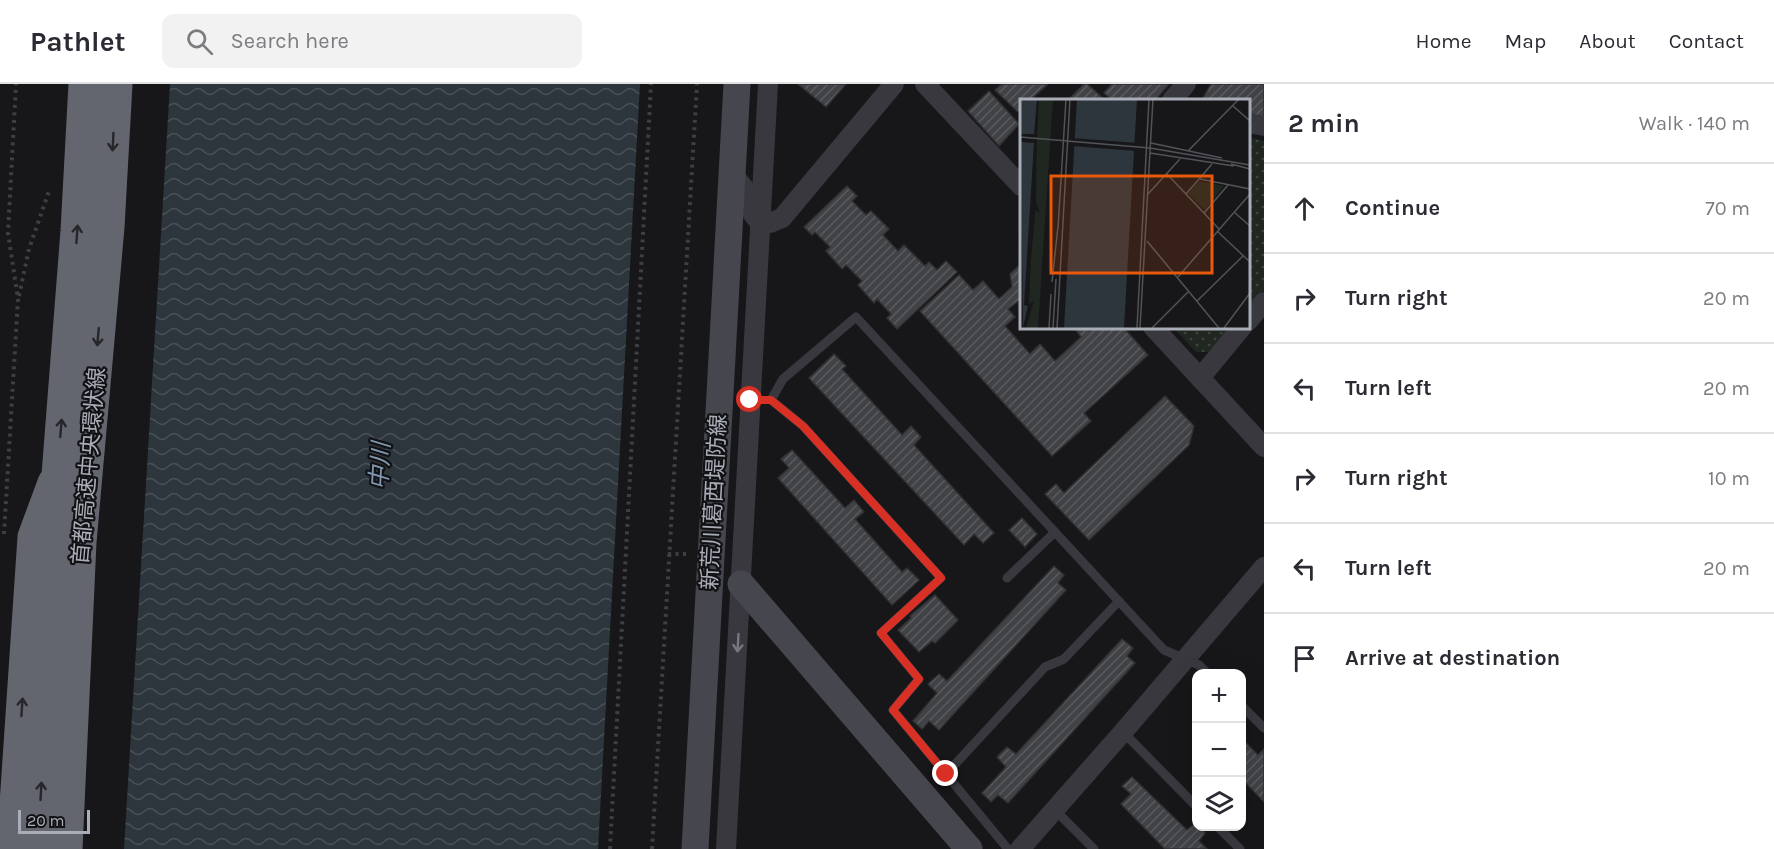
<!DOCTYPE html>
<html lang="en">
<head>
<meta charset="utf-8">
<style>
	:root { --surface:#fff; --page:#f2f2f3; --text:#2b2b33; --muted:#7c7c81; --line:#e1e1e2 }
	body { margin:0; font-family:Karla,"Noto Sans JP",sans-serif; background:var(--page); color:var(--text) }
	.controls { position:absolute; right:18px; bottom:18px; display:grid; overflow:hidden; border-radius:12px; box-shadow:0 6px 24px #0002 }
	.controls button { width:54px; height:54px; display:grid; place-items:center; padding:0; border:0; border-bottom:2px solid var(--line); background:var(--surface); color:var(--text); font:30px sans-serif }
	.scale { position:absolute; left:18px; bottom:15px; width:72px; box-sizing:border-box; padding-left:6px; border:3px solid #a9adb8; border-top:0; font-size:16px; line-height:21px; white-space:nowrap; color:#a9adb8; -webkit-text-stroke:4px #121214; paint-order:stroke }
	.stop { position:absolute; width:18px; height:18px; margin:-14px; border:4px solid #d93025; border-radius:50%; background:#fff }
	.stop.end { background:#d93025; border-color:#fff; box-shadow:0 2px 6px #0008 }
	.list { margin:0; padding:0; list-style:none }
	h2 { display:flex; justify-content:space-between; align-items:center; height:78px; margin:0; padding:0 24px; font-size:26px }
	h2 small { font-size:20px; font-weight:400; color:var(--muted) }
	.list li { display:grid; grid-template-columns:39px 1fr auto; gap:18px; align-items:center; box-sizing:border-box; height:90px; padding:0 24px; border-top:2px solid var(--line) }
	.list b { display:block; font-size:22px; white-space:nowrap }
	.list em { font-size:20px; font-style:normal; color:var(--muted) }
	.icon { flex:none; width:33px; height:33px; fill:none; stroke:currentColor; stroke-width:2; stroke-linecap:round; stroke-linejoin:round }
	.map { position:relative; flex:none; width:1264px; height:765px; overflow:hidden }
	header { display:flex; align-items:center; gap:36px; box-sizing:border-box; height:84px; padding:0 30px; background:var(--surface); border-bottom:2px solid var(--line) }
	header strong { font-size:28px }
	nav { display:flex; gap:33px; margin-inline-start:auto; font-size:21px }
	.search { width:420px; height:54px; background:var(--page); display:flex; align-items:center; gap:15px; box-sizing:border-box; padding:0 21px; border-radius:12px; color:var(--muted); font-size:22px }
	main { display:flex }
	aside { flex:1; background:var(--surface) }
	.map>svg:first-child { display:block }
	.park { fill:url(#park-dots) }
	.water { fill:url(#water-waves) }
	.building { fill:url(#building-hatch); stroke:#313135; stroke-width:1.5 }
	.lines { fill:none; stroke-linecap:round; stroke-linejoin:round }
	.path { stroke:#3e3f45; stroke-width:4; stroke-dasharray:3 4.5; stroke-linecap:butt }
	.lane { stroke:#38383e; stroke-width:9 }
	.street { stroke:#38383e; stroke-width:20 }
	.secondary { stroke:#46474e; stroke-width:27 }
	.highway { stroke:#64666f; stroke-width:33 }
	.highway-bridge { stroke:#64666f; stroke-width:33 }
	.oneway { stroke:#26272b }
	.oneway2 { stroke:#767881 }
	.route { stroke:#d93025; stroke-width:8 }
	.labels { text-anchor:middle; stroke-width:4.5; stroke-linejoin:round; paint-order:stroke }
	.street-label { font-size:22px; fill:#a9adb8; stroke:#121214 }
	.water-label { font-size:24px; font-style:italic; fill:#8198b2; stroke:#121214 }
	.inset-road { fill:none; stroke:#515359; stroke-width:1.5 }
	.view { fill:#e8590c; fill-opacity:0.15; stroke:#e8590c; stroke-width:3 }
	.inset-edge { fill:none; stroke:#a9adb8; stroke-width:3 }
</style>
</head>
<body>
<header>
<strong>Pathlet</strong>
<div class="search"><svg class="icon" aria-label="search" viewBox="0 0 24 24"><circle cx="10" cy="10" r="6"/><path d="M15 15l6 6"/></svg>Search here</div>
<nav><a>Home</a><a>Map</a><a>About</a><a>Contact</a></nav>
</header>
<main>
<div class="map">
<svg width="1264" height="765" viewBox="0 0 1264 765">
	<defs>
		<pattern id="park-dots" width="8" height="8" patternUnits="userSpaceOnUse" patternTransform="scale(1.5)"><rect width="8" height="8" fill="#1f2720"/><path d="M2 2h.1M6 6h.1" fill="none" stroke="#3d443e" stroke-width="1.8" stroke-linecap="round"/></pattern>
		<pattern id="water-waves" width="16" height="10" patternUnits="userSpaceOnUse" patternTransform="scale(1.5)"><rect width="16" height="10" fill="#2d353d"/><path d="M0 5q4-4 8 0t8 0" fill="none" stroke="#495057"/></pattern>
		<pattern id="building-hatch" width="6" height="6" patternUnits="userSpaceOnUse" patternTransform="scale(1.5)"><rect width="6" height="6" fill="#414246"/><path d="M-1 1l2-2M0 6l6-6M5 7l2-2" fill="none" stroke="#5a5b5f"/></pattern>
	</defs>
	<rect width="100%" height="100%" fill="#171719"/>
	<g class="park">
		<path d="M1248,53L1264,57V205L1248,225Z"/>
		<path d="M1173,243H1232L1211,268H1196Z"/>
	</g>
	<path class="water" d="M170,0H640L598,765H124Z"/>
	<g class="building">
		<path d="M798,0H846L826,23Z"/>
		<path d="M1002,0H1048L1030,16H1021V25L1018,28L995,6Z"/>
		<path d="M1084,0H1087L1105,16H1068Z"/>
		<path d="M1112,0H1169L1155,16H1112L1104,9Z"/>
		<path d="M1211,0H1264V34L1248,32V16H1202Z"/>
		<path d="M989,7L1019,40L999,62L968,27Z"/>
		<path d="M847,102L857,112L852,117L866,131L871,127L889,145L883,151L898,167L904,161L925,182L929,178L937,186L946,177L957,188L897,245L887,234L891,230L877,215L874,219L858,201L862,197L846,181L842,185L826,167L830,163L815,148L812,151L804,143Z"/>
		<path d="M1021,180V215L1008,225L1015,233L1005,242L1030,270L1040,260L1055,277L1081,253L1074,243H1085L1089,247L1093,243H1123L1148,271L1084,329L1091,337L1052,372L920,227L959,191L973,206L983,197L999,215L1012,203L1010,190Z"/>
		<path d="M834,270L846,282L842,285L902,351L911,342L921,353L914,361L994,449L983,459L974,450L964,461L809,294Z"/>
		<path d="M1165,312L1194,342L1189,361L1089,456L1045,410L1056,400L1064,409Z"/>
		<path d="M792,366L845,424L854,416L864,428L855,435L902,488L907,484L919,496L892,521L778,394L789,384L781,375Z"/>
		<path d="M1022,434L1037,450L1025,463L1009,446Z"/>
		<path d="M1054,482L1064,491L1058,499L1066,506L939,646L929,637L922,645L913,637L937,609L928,600L939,590L947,597Z"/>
		<path d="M935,511L958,536L935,559L932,557L919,568L898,546L911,534L910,532Z"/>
		<path d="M1122,555L1133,564L1127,572L1135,579L1008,719L998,711L991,718L982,709L1006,683L997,673L1007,663L1016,670Z"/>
		<path d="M1242,655L1258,671L1264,665V718L1242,695Z"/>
		<path d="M1132,693L1187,746L1196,739V742H1200L1205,749L1199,757L1207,765H1165L1121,720L1131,710L1122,702Z"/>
	</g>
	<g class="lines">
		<g class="path">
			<path d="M19,212L29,165L49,107"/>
			<path d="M4,450L18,215L8,149L16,0"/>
			<path d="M668,470H688"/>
			<path d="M610,765L651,0"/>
			<path d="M652,765L697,0"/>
		</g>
		<g class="lane">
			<path d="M1007,494L1055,448"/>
			<path d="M1242,622L1264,644"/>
			<path d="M1123,648L1196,722"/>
			<path d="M946,690L1045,583L1064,575L1119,517"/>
			<path d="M1054,725L1094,765"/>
			<path d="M1217,742L1240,765"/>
			<path d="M1008,765L893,626L919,595L881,549L941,494L803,342L771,316L783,295L856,233L1164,566L1199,581L1208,590"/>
		</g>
		<g class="street">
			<path d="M925,0L1021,102"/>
			<path d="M1172,16L1186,0"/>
			<path d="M1248,39L1264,42"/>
			<path d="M732,89L744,104L753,130L760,139H770L782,134L894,0"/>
			<path d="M1248,237L1264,218"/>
			<path d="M1153,243L1264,363"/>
			<path d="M1200,294L1242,243"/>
			<path d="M726,765L768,0"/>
			<path d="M1020,765L1123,648L1264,483"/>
		</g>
		<g class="secondary">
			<path d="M741,500L969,765"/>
			<path d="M695,765L737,0"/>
		</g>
		<g class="highway">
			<path d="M13,765L34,453L54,399"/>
			<path d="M66,765L80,458L108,143L116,0"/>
		</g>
		<path class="highway-bridge" d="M38,765L58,391L77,147L85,0"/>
	</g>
	<defs><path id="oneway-shaft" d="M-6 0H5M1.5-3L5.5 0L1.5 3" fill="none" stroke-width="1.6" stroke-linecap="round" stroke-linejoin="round" transform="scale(1.5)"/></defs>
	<g class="oneway">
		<use href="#oneway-shaft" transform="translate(113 58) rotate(93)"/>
		<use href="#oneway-shaft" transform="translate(77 150) rotate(-86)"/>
		<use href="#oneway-shaft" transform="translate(98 253) rotate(95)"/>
		<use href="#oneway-shaft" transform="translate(61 344) rotate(-85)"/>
		<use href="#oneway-shaft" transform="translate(22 623) rotate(-86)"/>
		<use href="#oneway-shaft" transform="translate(41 707) rotate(-87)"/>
	</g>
	<use class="oneway2" href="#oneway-shaft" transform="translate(738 559) rotate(93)"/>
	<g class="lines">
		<path class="route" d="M750,316H771L803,342L941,494L881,549L919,595L893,626L946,690"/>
	</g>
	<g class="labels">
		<g class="street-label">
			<text transform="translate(88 382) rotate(-85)" y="8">首都高速中央環状線</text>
			<text transform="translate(713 418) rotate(-87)" y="8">新荒川葛西堤防線</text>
		</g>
		<g class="water-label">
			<text transform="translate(380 382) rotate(-87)" y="8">中川</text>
		</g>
	</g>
	<g transform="translate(1020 15)">
		<rect width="230" height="230" fill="#171719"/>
		<path d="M19,0H33L18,229H6L14,202L9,205L13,109L20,114L14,99Z" fill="#1f2720"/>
		<path d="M179,82L204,87L185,111L168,95Z" fill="#1f2720"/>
		<path d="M0,0H17L5,206L8,207L3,229ZM57,0H117L104,229H44Z" fill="#2d353d"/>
		<path d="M17,0L16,106L7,204L11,207L3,229L8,207L4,206L14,44L0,43V35H14ZM52,39L117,44V52L52,47Z" fill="#171719"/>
		<path class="inset-road" d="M213,7L230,22M0,38L130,49L230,66M131,44L202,59M168,52L219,0M130,54L214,67M211,65L230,70M147,75L199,130M180,80L230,90M128,95L160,60M166,95L192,65M214,113L230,127M184,114L208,86M38,129L46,0M197,132L230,163M127,142L199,229M158,178L230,95M32,183L38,127M177,202L223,157M29,229L31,195M33,229L36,180M37,229L50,0M117,229L129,0M120,229L133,0M132,229L169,192M204,229L230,194"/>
		<path class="view" d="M31,77H192V174H31Z"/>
		<rect width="230" height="230" class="inset-edge"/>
	</g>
</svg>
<div class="controls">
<button>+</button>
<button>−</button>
<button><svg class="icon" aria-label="layers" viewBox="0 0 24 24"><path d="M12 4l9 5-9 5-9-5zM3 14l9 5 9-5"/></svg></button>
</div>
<div class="scale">20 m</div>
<div class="stop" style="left:750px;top:316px"></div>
<div class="stop end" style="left:946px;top:690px"></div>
</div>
<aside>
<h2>2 min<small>Walk · 140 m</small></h2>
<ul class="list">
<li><svg class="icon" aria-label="ahead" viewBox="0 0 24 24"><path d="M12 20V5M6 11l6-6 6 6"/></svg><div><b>Continue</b></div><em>70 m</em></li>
<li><svg class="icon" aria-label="right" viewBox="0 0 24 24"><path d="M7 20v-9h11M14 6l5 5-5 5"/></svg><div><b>Turn right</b></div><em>20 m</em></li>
<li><svg class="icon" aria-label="left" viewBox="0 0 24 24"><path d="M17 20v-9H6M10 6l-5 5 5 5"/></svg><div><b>Turn left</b></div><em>20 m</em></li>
<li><svg class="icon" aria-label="right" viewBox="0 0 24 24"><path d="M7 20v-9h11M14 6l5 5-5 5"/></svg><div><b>Turn right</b></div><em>10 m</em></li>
<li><svg class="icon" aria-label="left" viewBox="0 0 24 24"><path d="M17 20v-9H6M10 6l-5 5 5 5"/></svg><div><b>Turn left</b></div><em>20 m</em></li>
<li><svg class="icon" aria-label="arrive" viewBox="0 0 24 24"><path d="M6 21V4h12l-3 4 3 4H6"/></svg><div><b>Arrive at destination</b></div></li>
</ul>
</aside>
</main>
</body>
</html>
